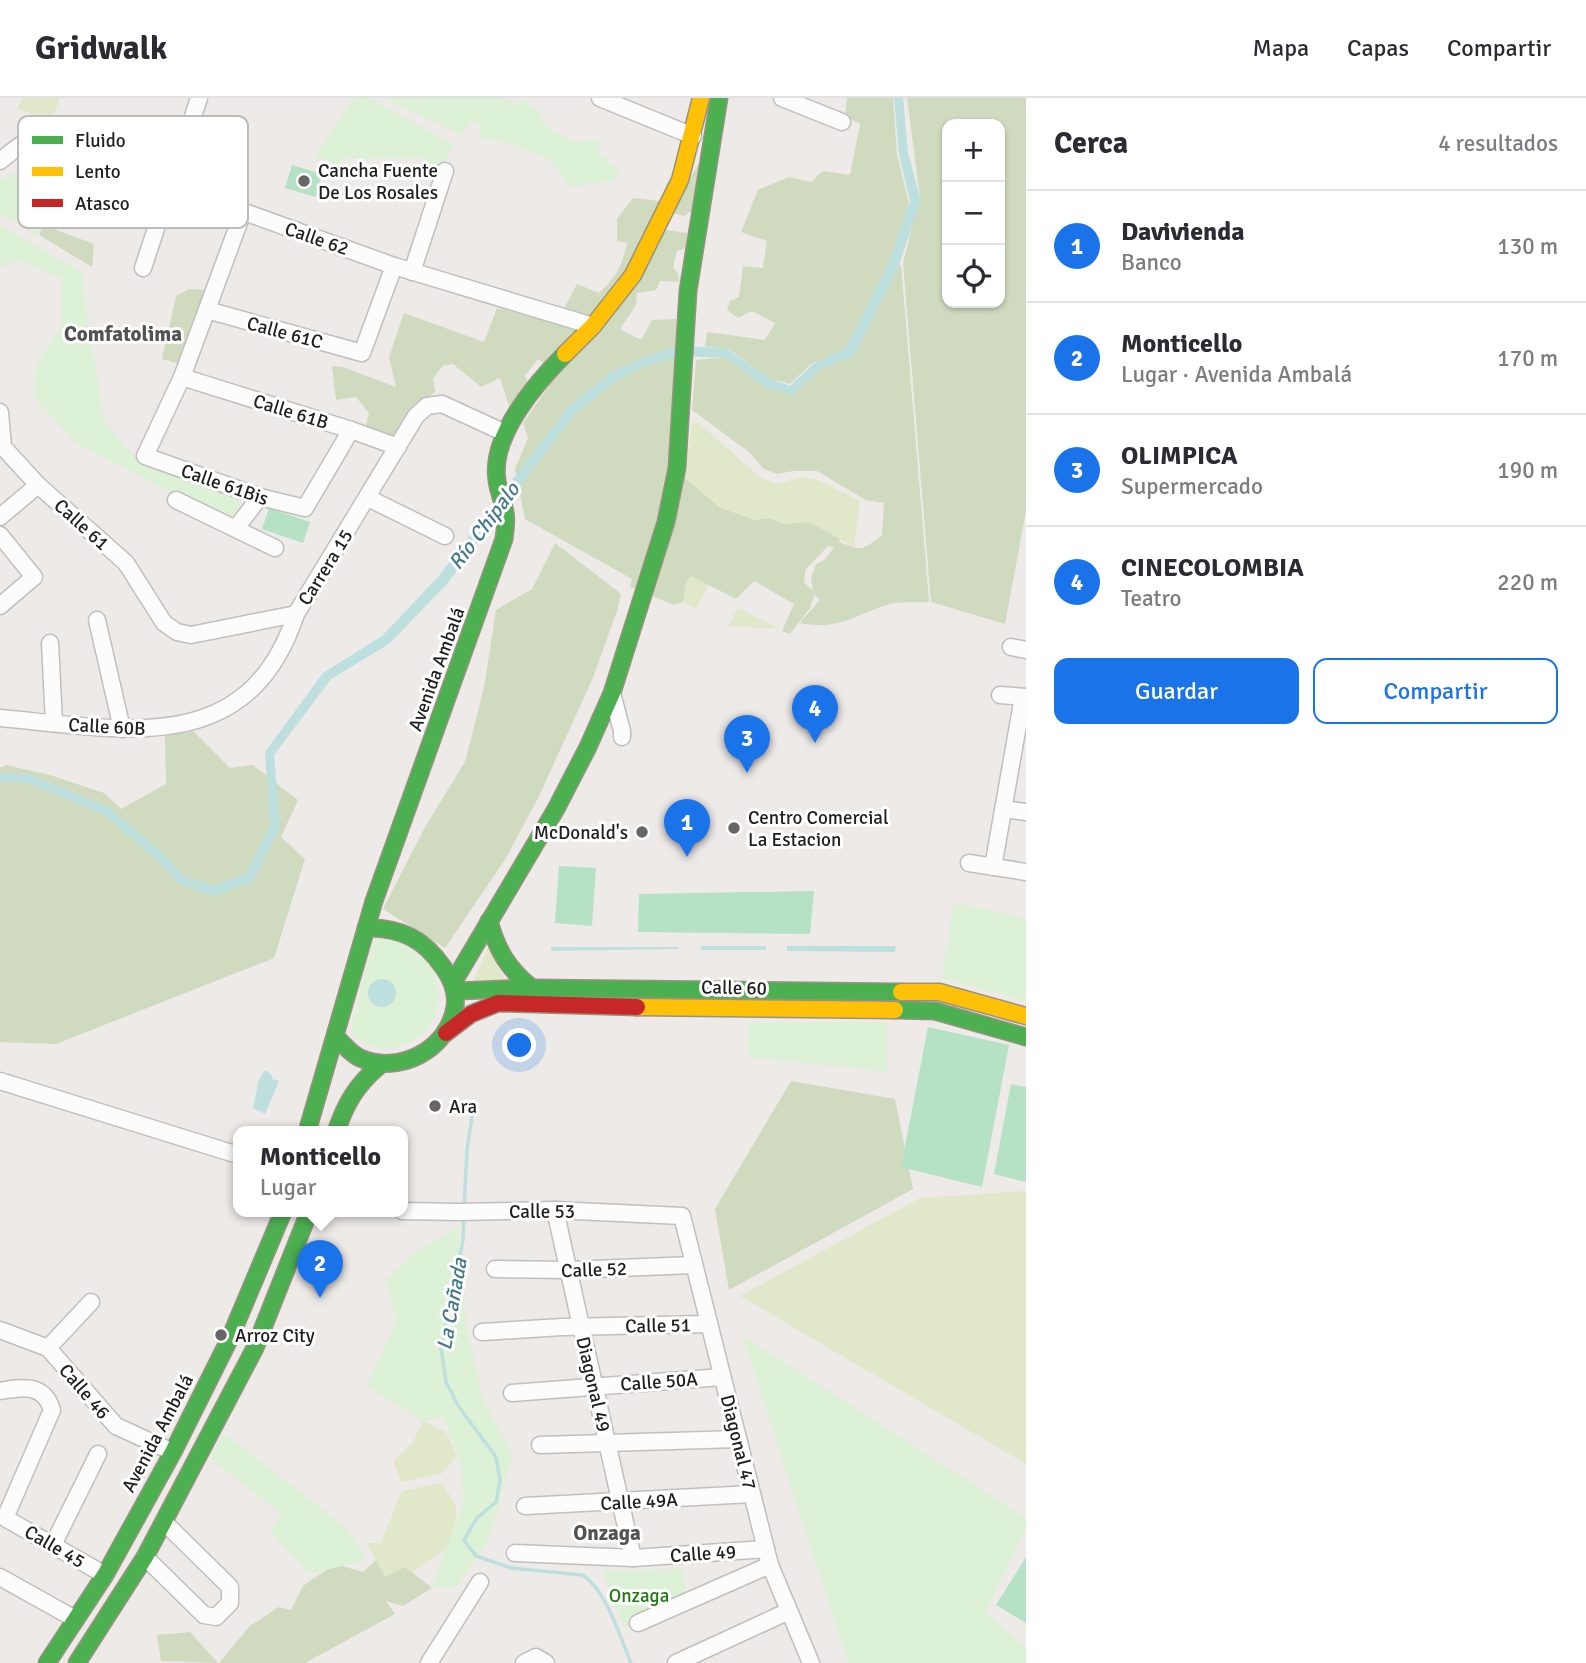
<!DOCTYPE html>
<html lang="es">
<head>
<meta charset="utf-8">
<style>
	:root { --surface:#fff; --page:#f7f7f7; --text:#2b2b33; --muted:#7c7c81; --line:#e1e1e2; --accent:#1a73e8 }
	body { margin:0; font-family:Signika,sans-serif; background:var(--page); color:var(--text) }
	.controls { position:absolute; right:21px; top:21px; display:grid; overflow:hidden; border-radius:14px; box-shadow:0 2px 5px #0004 }
	.controls button { width:63px; height:63px; display:grid; place-items:center; padding:0; border:0; border-bottom:2px solid var(--line); background:var(--surface); color:var(--text); font:35px sans-serif }
	.you { position:absolute; left:520px; top:948px; width:24px; height:24px; margin:-18px; border:5px solid #fff; border-radius:50%; background:#1a73e8; box-shadow:0 0 0 10px #1a73e833 }
	.badge { display:grid; place-items:center; width:46px; height:46px; border-radius:50%; background:var(--accent); color:#fff; font-size:23px; font-weight:700 }
	.pin { position:absolute; translate:-50% -58px; filter:drop-shadow(0 2px 4px #0008) }
	.pin::after { content:''; position:absolute; top:37px; width:24px; height:21px; background:inherit; clip-path:polygon(0 0,100% 0,50% 100%) }
	.popup { position:absolute; left:233px; top:1028px; width:175px; height:91px; box-sizing:border-box; display:grid; place-content:center; border-radius:14px; background:var(--surface); filter:drop-shadow(0 2px 5px #0005); font-size:23px; white-space:nowrap; color:var(--muted) }
	.popup b { font-size:26px; color:var(--text) }
	.popup::after { content:''; position:absolute; left:50%; top:100%; margin-left:-14px; border:14px solid transparent; border-top-color:var(--surface) }
	.list { margin:0; padding:0; list-style:none }
	h2 { display:flex; justify-content:space-between; align-items:center; height:91px; margin:0; padding:0 28px; font-size:30px }
	h2 small { font-size:23px; font-weight:400; color:var(--muted) }
	.list li { display:grid; grid-template-columns:46px 1fr auto; gap:21px; align-items:center; box-sizing:border-box; height:112px; padding:0 28px; border-top:2px solid var(--line) }
	.list b { display:block; font-size:26px; white-space:nowrap }
	.list p { margin:0; font-size:23px; white-space:nowrap; color:var(--muted) }
	.list em { font-size:23px; font-style:normal; color:var(--muted) }
	.actions { display:flex; gap:14px; padding:21px 28px }
	.actions a { flex:1; padding:16px 0; border:2px solid var(--accent); border-radius:14px; text-align:center; font-size:24px; color:var(--accent) }
	.actions .main { background:var(--accent); color:#fff }
	.icon { flex:none; width:38px; height:38px; fill:none; stroke:currentColor; stroke-width:2; stroke-linecap:round; stroke-linejoin:round }
	.map { position:relative; flex:none; width:1026px; height:1565px; overflow:hidden }
	header { display:flex; align-items:center; gap:42px; box-sizing:border-box; height:98px; padding:0 35px; background:var(--surface); border-bottom:2px solid var(--line) }
	header strong { font-size:33px }
	nav { display:flex; gap:38px; margin-inline-start:auto; font-size:24px }
	main { display:flex }
	aside { flex:1; background:var(--surface) }
	.map>svg:first-child { display:block }
	.grass { fill:#e1e8c9 }
	.forest { fill:#cfdabf; fill-rule:evenodd }
	.park { fill:#dcf1d5 }
	.pitch { fill:#b5e1c4 }
	.water { fill:#bddfde }
	.lines { fill:none; stroke-linecap:round; stroke-linejoin:round }
	.stream { stroke:#bddfde; stroke-width:3.5 }
	.street-casing { stroke:#c0bfbe; stroke-width:19 }
	.fast-casing { stroke:#979381; stroke-width:19 }
	.slow-casing { stroke:#979381; stroke-width:19 }
	.jam-casing { stroke:#979381; stroke-width:19 }
	.street { stroke:#fcfcfc; stroke-width:16 }
	.fast { stroke:#4caf50; stroke-width:16 }
	.slow { stroke:#ffc107; stroke-width:16 }
	.jam { stroke:#c62828; stroke-width:16 }
	.poi-dot { fill:#676665; stroke:#fff; stroke-width:2.5 }
	.labels { text-anchor:middle; stroke-width:6; stroke-linejoin:round; paint-order:stroke }
	.poi-label { font-size:19px; fill:#1f1f1f; stroke:#fff; text-anchor:start }
	.street-label { font-size:19px; fill:#1f1f1f; stroke:#fff }
	.park-label { font-size:19px; fill:#227912; stroke:#fff }
	.neighbourhood-label { font-size:21px; font-weight:bold; fill:#525252; stroke:#fff }
	.water-label { font-size:21px; font-style:italic; fill:#43798b; stroke:#fff }
	.key { fill:#fff; stroke:#bcbcbc; stroke-width:2 }
	.key-label { font-size:19px; fill:#1f1f1f }
</style>
</head>
<body>
<header>
<strong>Gridwalk</strong>
<nav><a>Mapa</a><a>Capas</a><a>Compartir</a></nav>
</header>
<main>
<div class="map">
<svg width="1026" height="1565" viewBox="0 0 1026 1565">
	<rect width="100%" height="100%" fill="#edeae8"/>
	<g class="grass">
		<path d="M23,0H60L51,24L17,10Z"/>
		<path d="M692,325H699L760,379L778,386L803,379L818,382L860,403L854,449L809,424L784,426L769,420L754,422L719,409L685,380Z"/>
		<path d="M691,477L709,486L696,511L683,504L686,484Z"/>
		<path d="M738,510L780,531L728,528Z"/>
		<path d="M488,850L506,884L473,883Z"/>
		<path d="M1026,1093V1366L740,1198L920,1100Z"/>
		<path d="M423,1323L446,1334L457,1358L441,1376L401,1384L393,1363L413,1344Z"/>
		<path d="M442,1385L456,1407L455,1445L390,1489L367,1445H381L402,1393Z"/>
	</g>
	<g class="forest">
		<path d="M847,0H893L897,57L909,105L889,167L848,251L811,266L790,286L768,280L729,251L705,248L707,234L765,242L775,225L752,213L738,220L727,212L730,203L739,199L743,168L763,170L767,143L741,134L758,92L789,79L811,84L823,73L850,77L860,26L845,18Z"/>
		<path d="M907,0H1026V413L1005,526L931,504L903,165L920,99ZM947,26H1000V205H947Z"/>
		<path d="M706,55L696,110L684,118L668,114Z"/>
		<path d="M633,100L660,103L634,165L593,222L562,214L577,186L599,195C617,178 621,170 627,145L617,143V121Z"/>
		<path d="M43,127L94,146L92,169L39,137Z"/>
		<path d="M659,131L687,135V150L677,153L673,170L678,175L679,184L660,183L656,192L637,195L636,207L620,231L641,242L652,222L676,221L685,380L719,409L754,422L769,420L784,426L809,424L840,441L839,444C863,453 861,453 882,437L884,405L866,402L817,373H793L777,376L764,371L749,354L692,312L696,262L727,259L792,295L816,271L853,256L897,167H901L929,504C917,505 902,503 890,506C855,516 841,533 800,525C806,516 814,511 819,502L815,496L810,510L790,536L782,533L794,506L754,483L736,501L691,478L686,484L683,504L674,507L630,489L632,481L525,421L515,371L528,340L523,325ZM828,448L834,450L823,463L816,466L811,480L813,493L804,484L805,472Z"/>
		<path d="M189,191L206,192L177,265L162,261L176,198Z"/>
		<path d="M497,210L582,231L547,268L538,261L525,278L529,287L509,308L500,280L481,289L453,266L442,268L433,281L435,294C415,307 403,320 393,342L365,331L369,315L356,299L336,302L332,268L343,269L396,289L389,259L404,215L484,244Z"/>
		<path d="M555,445L621,496L617,513L592,582L539,698L506,760L445,850L383,811L425,729L465,664L484,590L496,512L532,491Z"/>
		<path d="M193,633L230,670L253,667L298,702L281,739L305,761L274,860L56,946L0,944V670L6,667L50,677L104,695L121,711L166,686L165,638Z"/>
		<path d="M791,983L895,1001L913,1091L729,1192L715,1111Z"/>
		<path d="M376,1462L385,1479L405,1469L432,1490L403,1508L386,1503L395,1516L305,1565H219L250,1528L279,1509L291,1512L303,1488L335,1466L363,1474Z"/>
		<path d="M190,1534L218,1565L161,1563L157,1537Z"/>
	</g>
	<g class="park">
		<path d="M353,0H369L454,47L439,74L425,60H343L333,79L325,78L331,63L315,59Z"/>
		<path d="M383,0H504L515,7L522,2L538,12L547,29L571,43H602L598,55L620,73L616,82L570,89L550,62L513,46L479,40L481,29L472,23L461,37Z"/>
		<path d="M25,70L32,96L48,101L37,137L0,116V82Z"/>
		<path d="M0,127L83,175L84,198L104,322L138,363L212,385L244,399L236,416L219,419L77,346L33,298L37,266L61,229L62,180L19,162L0,169Z"/>
		<path d="M954,805L1026,820V903L942,880Z"/>
		<path d="M393,838L433,868C436,880 440,893 438,906C433,939 396,958 367,946C359,943 353,941 351,932L372,847L377,840Z"/>
		<path d="M748,924H887V974L748,959Z"/>
		<path d="M458,1129L466,1224L483,1301L513,1358L488,1443L456,1489L432,1490L463,1404L462,1371L444,1319L423,1323L366,1288L397,1222L386,1182L413,1156Z"/>
		<path d="M742,1237L1026,1420V1430L986,1514L1026,1550V1565H848Z"/>
		<path d="M224,1335L347,1430L367,1462L309,1476L270,1433L281,1416L210,1360Z"/>
		<path d="M683,1471L687,1503L624,1529L602,1473Z"/>
	</g>
	<g class="pitch">
		<path d="M292,67L322,76L316,99L285,90Z"/>
		<path d="M269,410L310,424L303,445L262,431Z"/>
		<path d="M559,768L596,770L592,828L555,825Z"/>
		<path d="M814,793L810,836L638,834L639,796Z"/>
		<path d="M928,929L1009,947L982,1089L901,1069Z"/>
		<path d="M1011,986L1026,989V1084L994,1076Z"/>
		<path d="M1026,1459V1525L996,1507Z"/>
	</g>
	<g class="water">
		<path d="M894,0H903L908,55L921,103L898,170L854,258L819,272L793,297L765,289L727,260L680,258L643,269L616,283L575,316L446,487L389,546L331,581L274,657L280,729L253,784L214,798L179,786L158,763L106,718L28,685L0,684V676H30L110,710L164,756L185,779L214,787L246,776L270,727L265,654L323,575L382,538L438,479L568,309L611,274L641,260L679,248L726,250L769,280L790,288L813,266L846,250L889,165L910,103L899,56Z"/>
		<rect x="701" y="848" width="65" height="4"/>
		<path d="M787,848H896L895,854L787,853Z"/>
		<path d="M551,849H678L679,851L551,853Z"/>
		<circle cx="382" cy="895" r="14"/>
		<path d="M265,972L271,976L272,981L279,983L265,1016L253,1010L259,981Z"/>
	</g>
	<g class="lines">
		<g class="stream">
			<path d="M464,1110L467,1052L474,1005"/>
			<path d="M464,1118L463,1142L441,1249L446,1284L459,1309L496,1359L500,1382L496,1404L477,1420L464,1442L476,1458L511,1470L582,1477C606,1491 620,1539 631,1565"/>
		</g>
		<g class="street-casing">
			<g id="street">
				<path d="M600,0L693,38"/>
				<path d="M782,0L842,24"/>
				<path d="M0,63C13,53 28,37 45,42L394,168L593,228"/>
				<path d="M243,114L182,279L145,358L260,399L305,410L351,332"/>
				<path d="M143,170L199,0"/>
				<path d="M412,174L445,73"/>
				<path d="M207,212L362,255L394,168"/>
				<path d="M182,279L351,332L398,349"/>
				<path d="M0,314L3,349L38,387L126,465L164,525L177,534L191,537L296,516"/>
				<path d="M368,400L445,438"/>
				<path d="M176,402L275,450"/>
				<path d="M0,419L38,387"/>
				<path d="M236,430L260,399"/>
				<path d="M0,437L34,479L0,508"/>
				<path d="M97,522L122,631"/>
				<path d="M50,545L54,625"/>
				<path d="M1011,549L1026,552"/>
				<path d="M612,595L622,633V639"/>
				<path d="M1000,597L1026,599"/>
				<path d="M0,620C121,631 248,662 296,516L416,318L427,308L442,306L505,335"/>
				<path d="M1003,711L1026,714"/>
				<path d="M969,765L1026,774"/>
				<path d="M993,769L1023,599"/>
				<path d="M0,983L238,1057"/>
				<path d="M555,1112L633,1460"/>
				<path d="M402,1113L458,1114L555,1112L682,1118L770,1467L811,1565"/>
				<path d="M495,1171L569,1172L694,1167"/>
				<path d="M0,1232L48,1250L116,1328L173,1354"/>
				<path d="M482,1234L562,1229L708,1226"/>
				<path d="M48,1250L91,1204"/>
				<path d="M0,1293C22,1289 44,1285 52,1312L5,1420L105,1477"/>
				<path d="M512,1295L722,1279"/>
				<path d="M540,1347L738,1341"/>
				<path d="M525,1408L752,1396"/>
				<path d="M53,1447L98,1356"/>
				<path d="M515,1455L633,1460L766,1451"/>
				<path d="M145,1459L204,1517L216,1519L230,1505V1489L164,1424"/>
				<path d="M0,1479L75,1521"/>
				<path d="M638,1525L770,1467"/>
				<path d="M429,1565L480,1484"/>
				<path d="M524,1565L536,1559L546,1565"/>
				<path d="M676,1565L789,1513"/>
			</g>
		</g>
		<g class="fast-casing">
			<g id="fast">
				<path d="M489,823C497,852 508,871 532,890"/>
				<path d="M454,883L556,711L588,649L612,595L666,424L677,370L688,193L719,0"/>
				<path d="M457,893L532,890L901,894"/>
				<path d="M895,912L935,913L1026,939"/>
				<path d="M336,939C343,946 351,956 360,960C399,977 448,952 455,909C457,895 451,880 443,869C424,841 400,829 366,830"/>
				<path d="M307,1034L374,803L504,441C505,432 507,422 505,414C503,403 498,393 497,382C490,338 536,285 565,256"/>
				<path d="M336,1034C345,1007 356,987 379,968"/>
				<path d="M47,1565L105,1477L173,1354L230,1240L283,1114"/>
				<path d="M77,1565L145,1459L255,1250L309,1114"/>
			</g>
		</g>
		<g class="slow-casing">
			<g id="slow">
				<path d="M565,256L593,228L633,177L680,82L701,0"/>
				<path d="M901,894H939L1026,918"/>
				<path d="M637,909L895,912"/>
			</g>
		</g>
		<g class="jam-casing">
			<path id="jam" d="M446,935L471,916L498,905L637,909"/>
		</g>
		<use href="#street" class="street"/>
		<use href="#fast" class="fast"/>
		<use href="#slow" class="slow"/>
		<use href="#jam" class="jam"/>
	</g>
	<g class="poi-dot">
		<circle cx="304" cy="83" r="7"/>
		<circle cx="734" cy="730" r="7"/>
		<circle cx="642" cy="734" r="7"/>
		<circle cx="435" cy="1008" r="7"/>
		<circle cx="221" cy="1237" r="7"/>
	</g>
	<g class="labels">
		<g class="poi-label">
			<text x="318" y="79">Cancha Fuente<tspan x="318" dy="22">De Los Rosales</tspan></text>
			<text x="748" y="726">Centro Comercial<tspan x="748" dy="22">La Estacion</tspan></text>
			<text x="628" y="741" text-anchor="end">McDonald's</text>
			<text x="449" y="1015">Ara</text>
			<text x="235" y="1244">Arroz City</text>
		</g>
		<g class="street-label">
			<text transform="translate(317 140) rotate(19)" y="7">Calle 62</text>
			<text transform="translate(285 234) rotate(15)" y="7">Calle 61C</text>
			<text transform="translate(291 313) rotate(17)" y="7">Calle 61B</text>
			<text transform="translate(225 386) rotate(19)" y="7">Calle 61Bis</text>
			<text transform="translate(82 426) rotate(42)" y="7">Calle 61</text>
			<text transform="translate(325 469) rotate(-58)" y="7">Carrera 15</text>
			<text transform="translate(436 571) rotate(-70)" y="7">Avenida Ambalá</text>
			<text transform="translate(107 628) rotate(3)" y="7">Calle 60B</text>
			<text transform="translate(734 889) rotate(1)" y="7">Calle 60</text>
			<text x="542" y="1120">Calle 53</text>
			<text transform="translate(594 1171) rotate(-2)" y="7">Calle 52</text>
			<text transform="translate(658 1227) rotate(-1)" y="7">Calle 51</text>
			<text transform="translate(659 1283) rotate(-4)" y="7">Calle 50A</text>
			<text transform="translate(594 1286) rotate(77)" y="7">Diagonal 49</text>
			<text transform="translate(85 1293) rotate(49)" y="7">Calle 46</text>
			<text transform="translate(157 1335) rotate(-62)" y="7">Avenida Ambalá</text>
			<text transform="translate(739 1344) rotate(76)" y="7">Diagonal 47</text>
			<text transform="translate(639 1403) rotate(-3)" y="7">Calle 49A</text>
			<text transform="translate(55 1448) rotate(30)" y="7">Calle 45</text>
			<text transform="translate(703 1455) rotate(-4)" y="7">Calle 49</text>
		</g>
		<g class="park-label">
			<text x="639" y="1504">Onzaga</text>
		</g>
		<g class="neighbourhood-label">
			<text x="123" y="243">Comfatolima</text>
			<text x="607" y="1442">Onzaga</text>
		</g>
		<g class="water-label">
			<text transform="translate(484 428) rotate(-53)" y="7">Río Chipalo</text>
			<text transform="translate(452 1206) rotate(-80)" y="7">La Cañada</text>
		</g>
	</g>
	<rect x="18" y="18" width="230" height="112" rx="10" class="key"/>
	<rect x="32" y="38" width="31" height="8" fill="#4caf50"/>
	<rect x="32" y="69" width="31" height="9" fill="#ffc107"/>
	<rect x="32" y="101" width="31" height="8" fill="#c62828"/>
	<g class="key-label">
		<text x="75" y="49">Fluido</text>
		<text x="75" y="80">Lento</text>
		<text x="75" y="112">Atasco</text>
	</g>
</svg>
<div class="controls">
<button>+</button>
<button>−</button>
<button><svg class="icon" aria-label="locate" viewBox="0 0 24 24"><circle cx="12" cy="12" r="6"/><path d="M12 2v4M12 18v4M2 12h4M18 12h4"/></svg></button>
</div>
<div class="you"></div>
<div class="pin badge" style="left:687px;top:759px">1</div>
<div class="pin badge" style="left:320px;top:1200px">2</div>
<div class="popup"><b>Monticello</b>Lugar</div>
<div class="pin badge" style="left:747px;top:675px">3</div>
<div class="pin badge" style="left:815px;top:645px">4</div>
</div>
<aside>
<h2>Cerca<small>4 resultados</small></h2>
<ul class="list">
<li><span class="badge">1</span><div><b>Davivienda</b><p>Banco</p></div><em>130 m</em></li>
<li><span class="badge">2</span><div><b>Monticello</b><p>Lugar · Avenida Ambalá</p></div><em>170 m</em></li>
<li><span class="badge">3</span><div><b>OLIMPICA</b><p>Supermercado</p></div><em>190 m</em></li>
<li><span class="badge">4</span><div><b>CINECOLOMBIA</b><p>Teatro</p></div><em>220 m</em></li>
</ul>
<div class="actions"><a class="main">Guardar</a><a>Compartir</a></div>
</aside>
</main>
</body>
</html>
